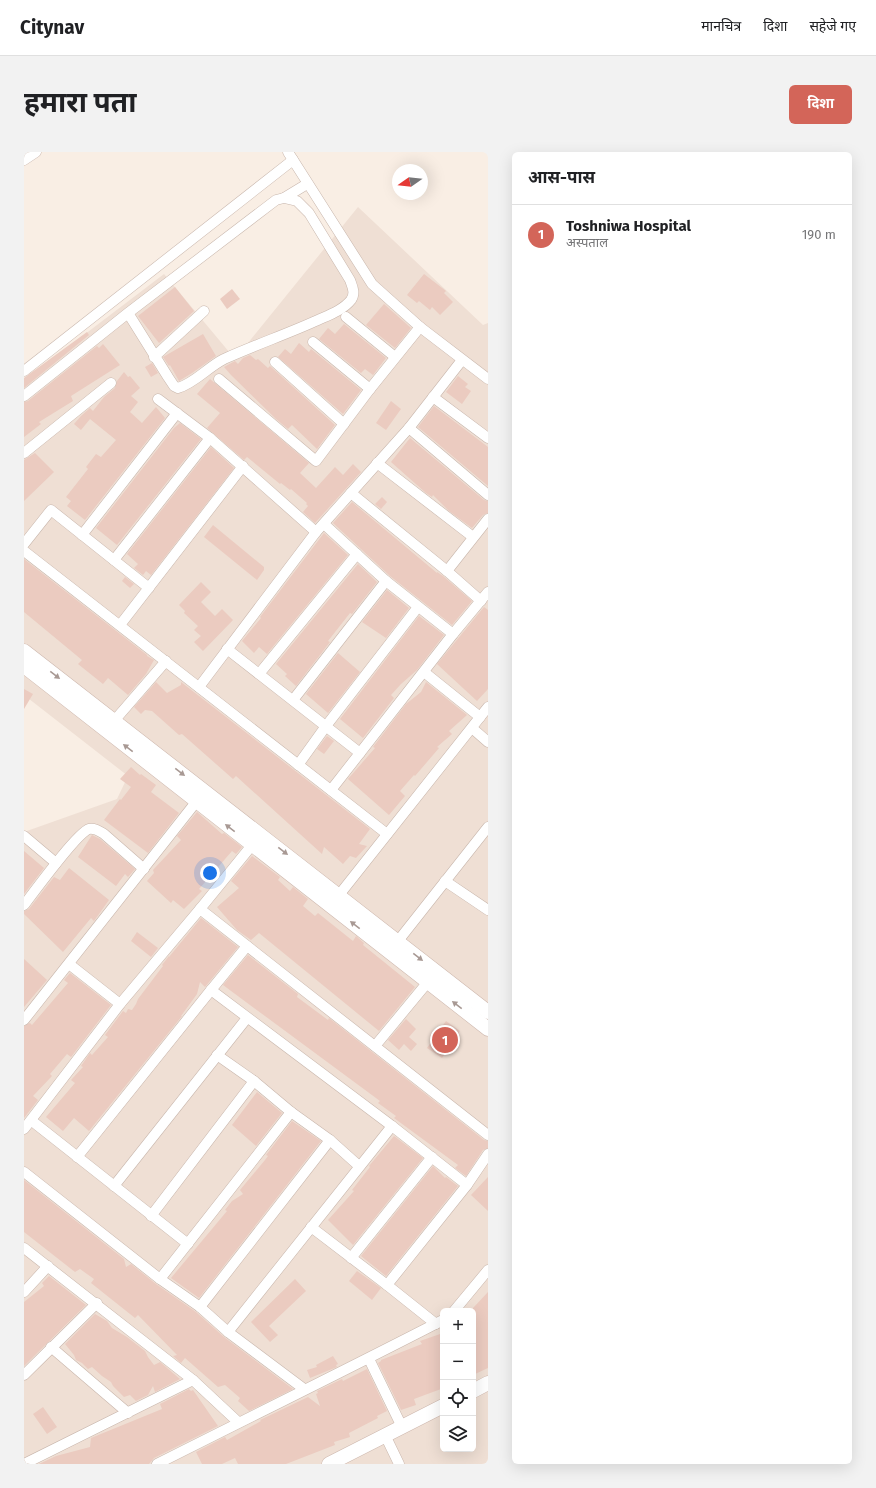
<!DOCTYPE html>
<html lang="hi">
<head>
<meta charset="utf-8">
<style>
	:root { --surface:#fff; --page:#f2f2f2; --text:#202124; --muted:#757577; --line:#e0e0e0; --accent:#d36559 }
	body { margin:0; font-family:"Fira Sans","Noto Sans Devanagari",sans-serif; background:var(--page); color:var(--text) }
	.controls { position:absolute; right:12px; bottom:12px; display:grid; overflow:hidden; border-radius:6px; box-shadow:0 4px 16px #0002 }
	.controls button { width:36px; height:36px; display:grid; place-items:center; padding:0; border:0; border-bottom:1px solid var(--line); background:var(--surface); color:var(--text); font:20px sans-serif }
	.compass { position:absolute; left:368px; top:12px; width:36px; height:36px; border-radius:50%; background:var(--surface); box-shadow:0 4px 16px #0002; rotate:256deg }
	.you { position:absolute; left:186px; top:721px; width:14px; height:14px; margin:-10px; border:3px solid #fff; border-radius:50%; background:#1a73e8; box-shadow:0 0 0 6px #1a73e833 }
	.badge { display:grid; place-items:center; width:26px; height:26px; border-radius:50%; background:var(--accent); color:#fff; font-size:13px; font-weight:700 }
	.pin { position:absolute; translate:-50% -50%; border:2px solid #fff; box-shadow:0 1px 4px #0006 }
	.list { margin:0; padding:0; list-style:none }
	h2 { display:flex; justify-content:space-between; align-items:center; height:52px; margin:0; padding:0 16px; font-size:17px }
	h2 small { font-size:13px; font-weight:400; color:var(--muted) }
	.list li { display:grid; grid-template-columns:26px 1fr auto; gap:12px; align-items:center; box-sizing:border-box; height:60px; padding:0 16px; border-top:1px solid var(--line) }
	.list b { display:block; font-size:15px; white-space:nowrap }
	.list p { margin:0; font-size:13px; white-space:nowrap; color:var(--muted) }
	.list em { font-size:13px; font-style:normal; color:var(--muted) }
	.icon { flex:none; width:22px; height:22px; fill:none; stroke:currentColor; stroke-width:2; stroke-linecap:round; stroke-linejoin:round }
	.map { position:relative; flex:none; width:464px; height:1312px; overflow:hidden; border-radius:6px }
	header { display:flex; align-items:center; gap:24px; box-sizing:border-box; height:56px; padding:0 20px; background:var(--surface); border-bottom:1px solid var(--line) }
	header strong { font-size:19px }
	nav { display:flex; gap:22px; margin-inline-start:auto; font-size:14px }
	.intro { display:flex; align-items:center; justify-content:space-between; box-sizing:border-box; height:96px; padding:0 24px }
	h1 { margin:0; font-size:28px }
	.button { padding:10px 18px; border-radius:6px; background:var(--accent); color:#fff; font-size:14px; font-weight:700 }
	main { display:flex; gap:24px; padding:0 24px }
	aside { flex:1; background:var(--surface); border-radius:6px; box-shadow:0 4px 16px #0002 }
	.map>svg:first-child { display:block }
	.residential { fill:#efdfd4; fill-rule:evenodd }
	.building { fill:#ebcbc0 }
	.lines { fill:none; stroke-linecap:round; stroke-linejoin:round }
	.street-casing { stroke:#c8b6ac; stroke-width:11 }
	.secondary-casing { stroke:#cdb7ad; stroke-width:15 }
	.street { stroke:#fff; stroke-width:10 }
	.secondary { stroke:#fff; stroke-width:14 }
	.oneway { fill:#a89994 }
</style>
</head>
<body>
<header>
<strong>Citynav</strong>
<nav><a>मानचित्र</a><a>दिशा</a><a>सहेजे गए</a></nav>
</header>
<div class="intro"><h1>हमारा पता</h1><a class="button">दिशा</a></div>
<main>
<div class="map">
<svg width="464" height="1312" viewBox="0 0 464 1312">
	<rect width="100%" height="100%" fill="#f9eee4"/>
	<path class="residential" d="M334,55L459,173L464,171V1312H0V680L93,647L104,624L0,543V235L52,189L140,122L211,207ZM419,1159H449V1297H419Z"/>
	<g class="building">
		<path d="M400,122L422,139L420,141L429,150L416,163L408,155L406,158L395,149L393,151L383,143Z"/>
		<path d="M151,135L170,159L135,191L114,164Z"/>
		<path d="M208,137L216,147L203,157L196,147Z"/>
		<path d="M360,152L387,176L371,196L342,173Z"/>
		<path d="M320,172L362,206L349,223L341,217L337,221L295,187L304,176L311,182Z"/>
		<path d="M63,180L65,183L0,236V226Z"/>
		<path d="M179,182L192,204L168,221L155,229L146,213L145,214L139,205Z"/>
		<path d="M275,191L285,200L287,197L337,238L319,262L254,205L261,197L267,202Z"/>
		<path d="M79,192L96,213L47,244L49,249L15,270L17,272L0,285V250L4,249L73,194L75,196Z"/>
		<path d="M226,203L232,208L234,207L244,216L246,214L311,273L293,297L268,273L264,277L252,267L207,223L200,215L211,209L214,212L219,206Z"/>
		<path d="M128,211L134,221L127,225L121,215Z"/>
		<path d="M100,220L104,225L106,224L116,236L107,244L114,250L106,260L118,271L132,255L141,266L61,368L43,354L47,349L42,345L64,317L62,315L72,302L77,305L92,288L66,267L57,278L50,272L57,264L66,256L69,259L80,245L91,236L93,229Z"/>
		<path d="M434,224L444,232L441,235L447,239L438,252L422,240Z"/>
		<path d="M186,227L285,311L276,321L292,336L311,315L319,323L329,312L337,320L291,371L279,360L284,354L282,352L283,351L267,337L266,338L257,331L256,332L223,305L220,308L183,276L196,261L173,242Z"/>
		<path d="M367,249L377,257L362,278L352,271Z"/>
		<path d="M410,254L464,295V334L394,275Z"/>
		<path d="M156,271L177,287L93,393L72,376L150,276Z"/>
		<path d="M386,286L460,348L464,349V361L459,363L448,376L425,359L409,343L408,345L402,341L367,310Z"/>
		<path d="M187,295L210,316L127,423L122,419L119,423L110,416L114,412L103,402Z"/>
		<path d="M11,301L30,320L0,349V308Z"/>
		<path d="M358,345L363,350L357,357L351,352Z"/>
		<path d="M328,350L413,421V420L419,424L448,449L428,473L366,424L309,371Z"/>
		<path d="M189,373L240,415V418L233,428L180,385Z"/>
		<path d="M300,381L324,403L243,502L235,495L230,501L218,489L237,466L236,465Z"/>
		<path d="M0,407L123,503V504L130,508L122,522L104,543L84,526L79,532L54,512L58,508L0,460Z"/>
		<path d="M334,412L353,430L328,462L326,461L304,489L306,490L272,534L261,524L263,522L252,512Z"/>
		<path d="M101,425L110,432L106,436L98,429Z"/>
		<path d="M177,430L187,440L177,450L191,464L198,457L209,468L179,499L170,490L177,484L170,478L174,474L160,461L161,459L155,453Z"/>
		<path d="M363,438L385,456L362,486L338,470Z"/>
		<path d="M460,455L464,458V537L453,549L413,512Z"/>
		<path d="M395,464L420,483L393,518L377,532L367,543L370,546L339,586L316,567Z"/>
		<path d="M314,501L336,520L304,561L282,542Z"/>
		<path d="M132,530L143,541L157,533V530L346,677L335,692L343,694L332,706L326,704L319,712L300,695L298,702L212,624L209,627L158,582L155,583L128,559L121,558L117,562L110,555Z"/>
		<path d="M402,530L443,563L425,579L428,582L413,595L415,596L391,624L390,623L376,639L381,644L365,663L324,627L351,596L349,595L382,552L397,540Z"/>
		<path d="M0,537L9,542L0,557Z"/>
		<path d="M303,584L310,589L300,602L293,597Z"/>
		<path d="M107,615L116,623L117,622L132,633L127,640L155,661L124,701L80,668L96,647L97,648L107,635L96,627Z"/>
		<path d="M173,660L198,682L200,681L218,695L212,702L208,699L175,737L178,739L160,757L149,748L147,751L123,729L130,721L129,718L157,688L153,684Z"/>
		<path d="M68,683L76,687L111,717L104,725L101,722L92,734L54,705Z"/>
		<path d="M0,699L20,716L0,742Z"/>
		<path d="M228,704L256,725L254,728L266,739L269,735L284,747L279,754L291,764L294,761L329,789L332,784L340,791L339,793L391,835L355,879L235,781L227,788L213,778L193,755L215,736L207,729Z"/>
		<path d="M45,716L85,748L70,769L67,766L39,800L0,762V759L5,757L30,725L36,728Z"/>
		<path d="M177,766L214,795L181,835L176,830L173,842L157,864H158L65,979L50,966L39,979L22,965L51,931L47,928L59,915L57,914L66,901L68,903L84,885L81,883L99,859L102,861L104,857L108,858L112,852L114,847L139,814L138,813L145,804V805Z"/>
		<path d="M113,780L134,796L127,805L107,789Z"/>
		<path d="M224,803L274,842L273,845L304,868L305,866L460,988L464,989V996L459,998L442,1024L431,1016L434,1013L370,966L372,964L354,951L356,949L199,833Z"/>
		<path d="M0,807L23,828L0,855Z"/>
		<path d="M46,821L87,853L47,905L43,902L26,922L28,924L9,944L14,948L0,966V874L6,871L8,873L44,831L40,828Z"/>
		<path d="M382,867L392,877L385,885L393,892L387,899L380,892L375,898L364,888Z"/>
		<path d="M422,869L436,879L418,906L403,896Z"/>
		<path d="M233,940L258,961L232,994L208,973Z"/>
		<path d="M268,969L297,989L175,1146L147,1126L203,1059L201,1058L208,1049L219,1042L216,1038L241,1008L244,1004L242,1003Z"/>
		<path d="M370,984L399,1006L329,1093L304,1068L330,1039L328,1038L346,1015L345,1014Z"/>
		<path d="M409,1014L421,1026L422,1025L434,1034L362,1124L337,1104Z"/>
		<path d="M464,1025V1059L447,1043Z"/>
		<path d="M0,1028L100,1107L102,1115L107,1112L132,1132L172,1160L200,1185L269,1237L225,1259L214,1249L216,1246L201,1233L194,1235L161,1206L157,1211L149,1204L153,1203L114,1163L111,1166L67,1131L70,1127L56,1117L51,1120L0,1080Z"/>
		<path d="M333,1119L357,1136L348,1148L325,1129Z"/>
		<path d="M25,1124L62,1153L0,1214V1150L20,1134L18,1131Z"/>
		<path d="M271,1127L282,1139L245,1174L254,1183L246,1190L227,1170Z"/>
		<path d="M464,1140V1216L449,1223V1156Z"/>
		<path d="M71,1162L83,1169L88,1176L103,1185L121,1199L124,1205L130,1213L136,1210L156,1227L131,1240L129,1234L124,1243L112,1249L106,1243L100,1245L89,1234L87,1230L78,1224L68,1215L64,1217L58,1211L52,1208L50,1203L41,1192Z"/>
		<path d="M419,1181V1233L416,1234L417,1237L390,1247L392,1253L377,1258L354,1211L357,1209V1208L398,1192L396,1189Z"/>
		<path d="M309,1204L314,1212L312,1213L313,1215L286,1226L283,1218L293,1215L292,1213Z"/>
		<path d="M343,1217L363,1259L353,1264L354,1266L325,1281L326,1285L310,1290L311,1293L262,1312H214L211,1306L198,1312H178L172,1300L201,1285L203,1288L237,1269L236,1268L284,1245L296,1254L292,1242L294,1241L293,1239L318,1227L319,1229Z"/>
		<path d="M165,1237L167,1239L169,1238L194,1274L130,1306L125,1312H15L32,1304L66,1295L67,1286L138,1257L136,1252Z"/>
		<path d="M19,1255L33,1275L23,1282L9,1262Z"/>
	</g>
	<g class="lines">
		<g class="street-casing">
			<g id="street">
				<path d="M264,0L348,132L396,175L464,227"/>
				<path d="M0,8L12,0"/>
				<path d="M260,46L283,32"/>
				<path d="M322,165L371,205"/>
				<path d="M289,190L346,237"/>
				<path d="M130,205L180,159"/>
				<path d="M251,210L320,272"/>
				<path d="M0,219L269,8"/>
				<path d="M195,227L292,309L346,237L396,175"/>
				<path d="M0,244L104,161L252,48L260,46L273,49L285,61L326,128C328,134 332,141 327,148C319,158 305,163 294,168C263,182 231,193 200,207C184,215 171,231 154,236L150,234L144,225L104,161"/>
				<path d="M409,245L464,286"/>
				<path d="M134,247L186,286L292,380"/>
				<path d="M385,276L464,343"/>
				<path d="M0,301L87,231"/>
				<path d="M353,311L449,385"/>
				<path d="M327,341L423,419"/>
				<path d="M300,372L362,429L429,482"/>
				<path d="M58,383L153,261"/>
				<path d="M0,392L27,358L125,436"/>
				<path d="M0,399L363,682"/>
				<path d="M90,408L186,286"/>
				<path d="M457,449L423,419L464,367"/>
				<path d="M96,473L219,314"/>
				<path d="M203,497L336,601"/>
				<path d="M400,520L456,565"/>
				<path d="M235,522L333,402"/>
				<path d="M175,535L292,380L385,276L438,208"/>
				<path d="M269,548L362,429"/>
				<path d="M90,569L142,509"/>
				<path d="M448,576L464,590"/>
				<path d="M274,613L302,574L394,455"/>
				<path d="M307,638L429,482L464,440"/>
				<path d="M0,684L32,711"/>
				<path d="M421,729L464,758"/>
				<path d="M315,743L464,555"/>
				<path d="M0,753C10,740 53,681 65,677C71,676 75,679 80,682L120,717"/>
				<path d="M176,757L464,983"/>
				<path d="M374,789L464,675"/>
				<path d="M223,794L187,838L368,974L443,1033"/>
				<path d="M45,812L96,852"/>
				<path d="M0,868L176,645"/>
				<path d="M351,894L408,825"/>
				<path d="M193,903L230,929L267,960L306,988L335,1014"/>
				<path d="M8,969L164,1092"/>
				<path d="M0,977L96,852L176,757L233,687"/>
				<path d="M53,1005L187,838"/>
				<path d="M0,1020L136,1127L176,1155L204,1180L280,1237"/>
				<path d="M90,1034L223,866"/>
				<path d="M127,1064L230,929"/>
				<path d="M287,1075L363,1133"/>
				<path d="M0,1096L169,1228L214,1270"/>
				<path d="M327,1106L408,1005"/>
				<path d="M136,1127L267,960"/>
				<path d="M0,1140L24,1114"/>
				<path d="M176,1155L306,988"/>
				<path d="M430,1159L464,1118"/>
				<path d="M412,1172L363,1133L443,1033L464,1002"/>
				<path d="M204,1180L368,974"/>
				<path d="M27,1195L104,1261"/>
				<path d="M345,1207L378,1275"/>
				<path d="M0,1223L73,1151"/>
				<path d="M361,1283L375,1312"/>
				<path d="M0,1312L169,1228"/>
				<path d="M133,1312C228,1264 324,1217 419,1168"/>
			</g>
		</g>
		<g class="secondary-casing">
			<g id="secondary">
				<path d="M0,499L464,860"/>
				<path d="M0,514L464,877"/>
				<path d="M449,1239L464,1231"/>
				<path d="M305,1312L419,1254"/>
			</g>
		</g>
		<use href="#street" class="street"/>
		<use href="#secondary" class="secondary"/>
	</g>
	<defs><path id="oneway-solid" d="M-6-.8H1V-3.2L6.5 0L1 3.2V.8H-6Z"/></defs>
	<g class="oneway">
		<use href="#oneway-solid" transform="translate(31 523) rotate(38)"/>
		<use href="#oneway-solid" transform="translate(104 596) rotate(-142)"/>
		<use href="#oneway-solid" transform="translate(156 620) rotate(38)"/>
		<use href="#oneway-solid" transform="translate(206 676) rotate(-142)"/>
		<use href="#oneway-solid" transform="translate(259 699) rotate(38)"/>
		<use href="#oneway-solid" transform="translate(331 773) rotate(-142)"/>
		<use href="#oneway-solid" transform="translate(394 805) rotate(38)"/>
		<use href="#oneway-solid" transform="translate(433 853) rotate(-142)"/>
	</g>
</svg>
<div class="controls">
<button>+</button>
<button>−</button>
<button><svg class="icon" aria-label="locate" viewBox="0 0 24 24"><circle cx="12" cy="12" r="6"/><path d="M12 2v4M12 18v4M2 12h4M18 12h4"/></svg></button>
<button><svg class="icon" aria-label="layers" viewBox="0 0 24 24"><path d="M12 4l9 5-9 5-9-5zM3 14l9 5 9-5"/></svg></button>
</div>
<svg class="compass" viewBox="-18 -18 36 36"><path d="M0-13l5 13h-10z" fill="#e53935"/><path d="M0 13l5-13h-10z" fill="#757577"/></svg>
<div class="you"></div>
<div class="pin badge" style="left:421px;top:888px">1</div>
</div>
<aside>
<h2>आस-पास<small></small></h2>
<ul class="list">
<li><span class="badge">1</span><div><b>Toshniwa Hospital</b><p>अस्पताल</p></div><em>190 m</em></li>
</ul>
</aside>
</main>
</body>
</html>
